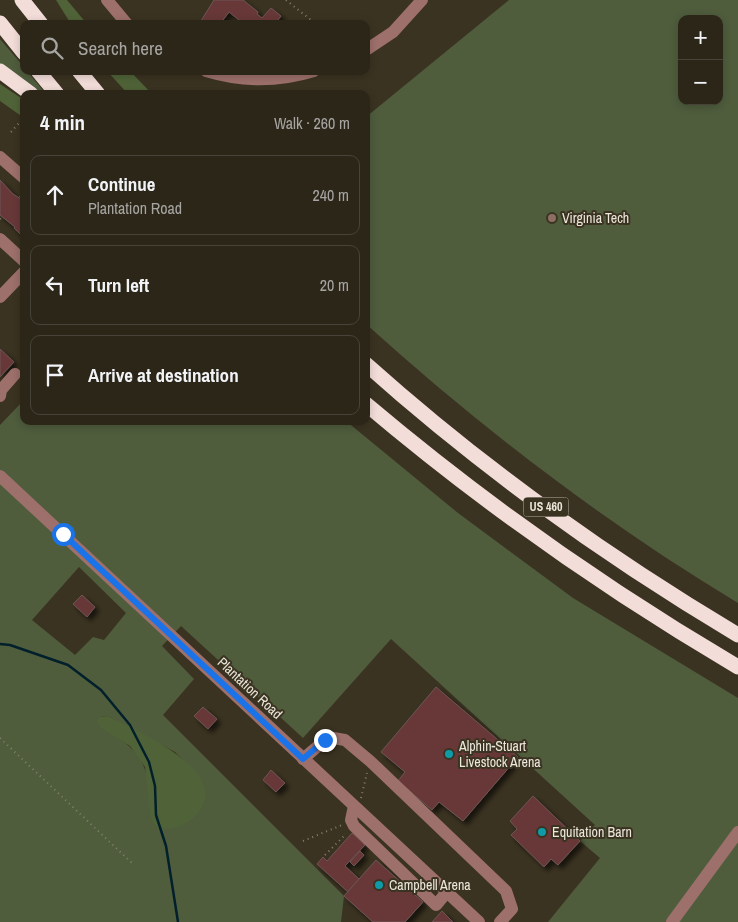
<!DOCTYPE html>
<html lang="en">
<head>
<meta charset="utf-8">
<style>
	:root { --surface:#2c2619; --page:#383226; --text:#f1f3f6; --muted:#a6a5a2; --line:#484338 }
	body { margin:0; font-family:"Archivo Narrow",sans-serif; background:var(--page); color:var(--text) }
	.controls { position:absolute; right:15px; top:15px; display:grid; overflow:hidden; border-radius:10px; box-shadow:0 2px 8px #0003 }
	.controls button { width:45px; height:45px; display:grid; place-items:center; padding:0; border:0; border-bottom:1px solid var(--line); background:var(--surface); color:var(--text); font:25px sans-serif }
	.stop { position:absolute; width:15px; height:15px; margin:-11px; border:4px solid #1a73e8; border-radius:50%; background:#fff }
	.stop.end { background:#1a73e8; border-color:#fff; box-shadow:0 1px 5px #0008 }
	.list { margin:0; padding:0; list-style:none }
	h2 { display:flex; justify-content:space-between; align-items:center; height:65px; margin:0; padding:0 20px; font-size:21px }
	h2 small { font-size:16px; font-weight:400; color:var(--muted) }
	.list li { display:grid; grid-template-columns:32px 1fr auto; gap:15px; align-items:center; box-sizing:border-box; height:80px; margin:0 10px 10px; padding:0 10px; border:1px solid var(--line); border-radius:10px }
	.list b { display:block; font-size:19px; white-space:nowrap }
	.list p { margin:0; font-size:16px; white-space:nowrap; color:var(--muted) }
	.list em { font-size:16px; font-style:normal; color:var(--muted) }
	.icon { flex:none; width:28px; height:28px; fill:none; stroke:currentColor; stroke-width:2; stroke-linecap:round; stroke-linejoin:round }
	.map { position:relative; flex:none; width:738px; height:922px; overflow:hidden }
	.search { position:absolute; background:var(--surface); box-shadow:0 2px 8px #0003; left:20px; top:20px; width:350px; height:55px; display:flex; align-items:center; gap:12px; box-sizing:border-box; padding:0 18px; border-radius:10px; color:var(--muted); font-size:19px }
	.panel { position:absolute; background:var(--surface); box-shadow:0 2px 8px #0003; left:20px; top:90px; width:350px; height:335px; border-radius:10px }
	.map>svg:first-child { display:block }
	.green { fill:#4f5d3d; fill-rule:evenodd }
	.forest { fill:#506338 }
	.lines { fill:none; stroke-linecap:round; stroke-linejoin:round }
	.stream { stroke:#02202b; stroke-width:2.5 }
	.building { fill:#683838; stroke:#6d5554; filter:url(#shadow) }
	.path { stroke:#857f70; stroke-width:2; stroke-dasharray:1 4; stroke-linecap:butt }
	.minor { stroke:#9d706b; stroke-width:12 }
	.highway { stroke:#f3ddd9; stroke-width:15 }
	.route { stroke:#1a73e8; stroke-width:6 }
	.education-dot { fill:#8d6e63; stroke:#3b3321; stroke-width:2 }
	.culture-dot { fill:#0f9aa8; stroke:#3b3321; stroke-width:2 }
	.labels { text-anchor:middle; stroke-width:4; stroke-linejoin:round; paint-order:stroke }
	.shield { fill:#3b3321; stroke:#b6b1a3; stroke-width:1 }
	.shield-label { font-size:12px; font-weight:bold; fill:#ebe7db }
	.poi-label { font-size:14px; fill:#ebe7db; stroke:#3b3321; text-anchor:start }
	.street-label { font-size:14px; fill:#ebe7db; stroke:#3b3321 }
</style>
</head>
<body>
<div class="map">
<svg width="738" height="922" viewBox="0 0 738 922">
	<defs>
		<filter id="shadow"><feDropShadow dx="4" dy="4" stdDeviation="2.5" flood-color="#0009"/></filter>
	</defs>
	<rect width="100%" height="100%" fill="#3b3321"/>
	<g class="green">
		<path d="M509,0H738V603C605,523 481,428 366,324V117ZM682,19H719V101H682Z"/>
		<path d="M0,39L24,67V71H27L46,94H37L0,64Z"/>
		<path d="M24,400V421H346L458,513L573,598L738,698V922H548L600,858L580,841L595,825L391,639L303,738L181,626L162,646L194,679L163,715L344,896L341,922H0V425ZM79,567L126,613L104,640L93,637L75,655L32,620ZM108,716L175,752L196,773L157,829C146,809 152,787 144,767C136,747 118,737 101,728L100,717Z"/>
	</g>
	<g class="forest">
		<path d="M56,0H67L87,24H71Z"/>
		<path d="M107,71H130L152,94H128Z"/>
		<path d="M0,84L24,100V118L0,101Z"/>
		<path d="M108,716C135,730 228,769 200,810C188,826 176,829 157,829L151,819L145,767L130,746L101,728L97,721L100,717Z"/>
	</g>
	<g class="lines">
		<path class="stream" d="M0,644L10,645L68,665L101,690L130,725L149,762L155,786L156,815L166,846L178,922"/>
	</g>
	<g class="building">
		<path d="M214,0H243L258,12L257,14L262,18L271,8L281,16L275,24H244L229,12L220,24H199Z"/>
		<path d="M0,180L13,194L24,201L23,237L14,228L15,227L0,215Z"/>
		<path d="M0,349L14,362L0,377Z"/>
		<path d="M82,595L95,607L87,617L73,604Z"/>
		<path d="M436,687L518,757L463,821L439,802L432,810L398,781L405,772L381,752Z"/>
		<path d="M203,707L217,719L208,729L194,716Z"/>
		<path d="M271,770L285,783L276,792L263,780Z"/>
		<path d="M533,796L580,841L558,865L551,859L544,867L511,835L517,829L510,821Z"/>
		<path d="M352,833L365,845L345,866L359,879L348,892L317,864L323,857L327,861Z"/>
		<path d="M360,851L364,855L354,866L350,862Z"/>
		<path d="M376,860L423,902L405,922H373L344,896Z"/>
		<path d="M442,911L453,922H432Z"/>
	</g>
	<g class="lines">
		<g class="path">
			<path d="M286,0L316,24"/>
			<path d="M11,132L19,123"/>
			<path d="M20,197L21,195"/>
			<path d="M0,219L2,217"/>
			<path d="M0,738L133,864"/>
			<path d="M361,798L367,773"/>
			<path d="M303,841L342,825"/>
			<path d="M325,855L346,834"/>
		</g>
		<g class="minor">
			<path d="M107,0L127,24"/>
			<path d="M366,50L393,32L422,0"/>
			<path d="M206,71C242,82 278,82 314,71"/>
			<path d="M0,157L24,178"/>
			<path d="M0,239L24,261"/>
			<path d="M0,297L24,272"/>
			<path d="M0,396L1,390L15,374"/>
			<path d="M0,476L479,922"/>
			<path d="M303,759L325,740L333,738L345,740L370,761L506,891L512,909L500,922"/>
			<path d="M354,806L351,820L354,826L436,905L447,892"/>
			<path d="M672,922L738,832"/>
		</g>
		<g class="highway">
			<path d="M22,0L41,24"/>
			<path d="M0,23L24,53"/>
			<path d="M0,71L31,94"/>
			<path d="M38,71L57,94"/>
			<path d="M79,71L98,94"/>
			<path d="M366,364C480,466 607,557 738,635"/>
			<path d="M366,404C482,502 607,590 738,667"/>
		</g>
	</g>
	<g class="lines">
		<path class="route" d="M63,534L303,759L325,740"/>
	</g>
	<circle class="education-dot" cx="552" cy="218" r="5"/>
	<g class="culture-dot">
		<circle cx="449" cy="754" r="5"/>
		<circle cx="542" cy="832" r="5"/>
		<circle cx="379" cy="885" r="5"/>
	</g>
	<g class="labels">
		<rect class="shield" x="523.5" y="497.5" width="45" height="19" rx="4"/>
		<g class="shield-label">
			<text x="546" y="511">US 460</text>
		</g>
		<g class="poi-label">
			<text x="562" y="223">Virginia Tech</text>
			<text x="459" y="751">Alphin-Stuart<tspan x="459" dy="16">Livestock Arena</tspan></text>
			<text x="552" y="837">Equitation Barn</text>
			<text x="389" y="890">Campbell Arena</text>
		</g>
		<g class="street-label">
			<text transform="translate(250 688) rotate(43)" y="5">Plantation Road</text>
		</g>
	</g>
</svg>
<div class="controls">
<button>+</button>
<button>−</button>
</div>
<div class="stop" style="left:63px;top:534px"></div>
<div class="stop end" style="left:325px;top:740px"></div>
<div class="search"><svg class="icon" aria-label="search" viewBox="0 0 24 24"><circle cx="10" cy="10" r="6"/><path d="M15 15l6 6"/></svg>Search here</div>
<section class="panel">
<h2>4 min<small>Walk · 260 m</small></h2>
<ul class="list">
<li><svg class="icon" aria-label="ahead" viewBox="0 0 24 24"><path d="M12 20V5M6 11l6-6 6 6"/></svg><div><b>Continue</b><p>Plantation Road</p></div><em>240 m</em></li>
<li><svg class="icon" aria-label="left" viewBox="0 0 24 24"><path d="M17 20v-9H6M10 6l-5 5 5 5"/></svg><div><b>Turn left</b></div><em>20 m</em></li>
<li><svg class="icon" aria-label="arrive" viewBox="0 0 24 24"><path d="M6 21V4h12l-3 4 3 4H6"/></svg><div><b>Arrive at destination</b></div></li>
</ul>
</section>
</div>
</body>
</html>
